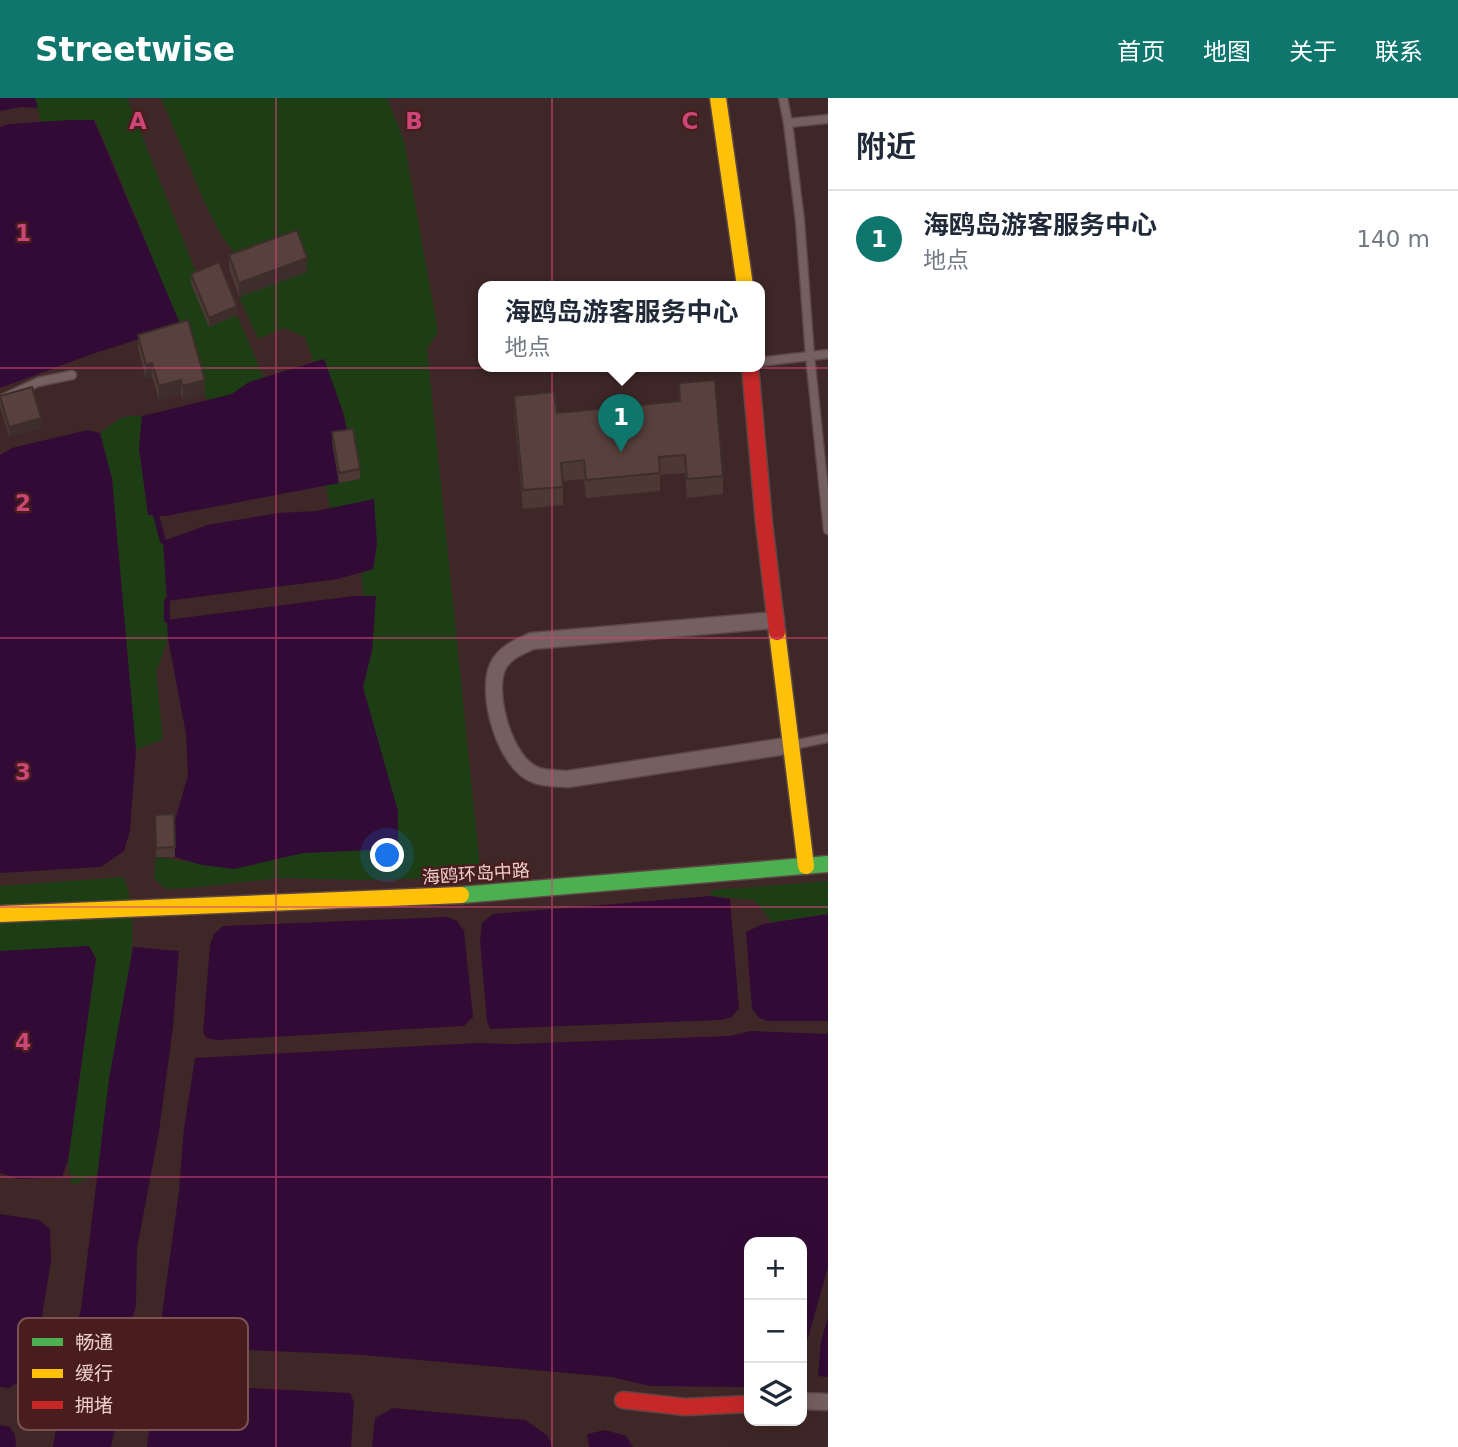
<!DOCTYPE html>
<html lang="zh">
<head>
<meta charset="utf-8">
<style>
	:root { --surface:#fff; --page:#f6f6f7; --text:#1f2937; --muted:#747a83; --line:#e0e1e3; --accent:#0f766e }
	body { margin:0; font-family:"DejaVu Sans","Noto Sans SC",sans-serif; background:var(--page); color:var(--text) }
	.controls { position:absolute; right:21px; bottom:21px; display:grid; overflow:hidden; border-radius:14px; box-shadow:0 7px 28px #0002 }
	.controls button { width:63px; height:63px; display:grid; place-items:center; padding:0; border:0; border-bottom:2px solid var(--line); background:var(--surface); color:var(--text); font:35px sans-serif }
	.you { position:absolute; left:388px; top:758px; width:24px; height:24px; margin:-18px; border:5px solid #fff; border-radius:50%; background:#1a73e8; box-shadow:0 0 0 10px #1a73e833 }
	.badge { display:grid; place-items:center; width:46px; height:46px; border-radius:50%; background:var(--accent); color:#fff; font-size:23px; font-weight:700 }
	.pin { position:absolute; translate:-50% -58px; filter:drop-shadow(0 2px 4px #0008) }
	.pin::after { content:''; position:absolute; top:37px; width:24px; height:21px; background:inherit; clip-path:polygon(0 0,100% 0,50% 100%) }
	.popup { position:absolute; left:478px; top:183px; width:287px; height:91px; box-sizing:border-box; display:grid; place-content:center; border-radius:14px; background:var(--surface); filter:drop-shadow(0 2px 5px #0005); font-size:23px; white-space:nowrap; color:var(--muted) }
	.popup b { font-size:26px; color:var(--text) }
	.popup::after { content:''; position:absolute; left:50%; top:100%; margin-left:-14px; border:14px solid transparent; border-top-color:var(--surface) }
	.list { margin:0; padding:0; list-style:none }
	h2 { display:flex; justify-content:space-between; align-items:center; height:91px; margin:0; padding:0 28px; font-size:30px }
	h2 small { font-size:23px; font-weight:400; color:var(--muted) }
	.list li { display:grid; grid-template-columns:46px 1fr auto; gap:21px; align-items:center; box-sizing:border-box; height:98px; padding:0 28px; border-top:2px solid var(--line) }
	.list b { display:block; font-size:26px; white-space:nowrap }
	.list p { margin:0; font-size:23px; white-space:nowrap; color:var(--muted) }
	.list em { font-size:23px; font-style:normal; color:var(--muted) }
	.icon { flex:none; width:38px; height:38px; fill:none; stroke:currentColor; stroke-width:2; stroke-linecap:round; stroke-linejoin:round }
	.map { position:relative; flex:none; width:828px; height:1349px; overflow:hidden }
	header { display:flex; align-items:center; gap:42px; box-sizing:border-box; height:98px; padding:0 35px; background:var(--accent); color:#fff }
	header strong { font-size:33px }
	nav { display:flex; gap:38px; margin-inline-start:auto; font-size:24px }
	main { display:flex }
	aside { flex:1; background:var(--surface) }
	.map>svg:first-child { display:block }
	.green { fill:#1d3e15 }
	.water { fill:#310b36 }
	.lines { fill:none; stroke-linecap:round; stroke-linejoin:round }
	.stream { stroke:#310b36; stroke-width:6 }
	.lane-casing { stroke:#5c4645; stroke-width:11 }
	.street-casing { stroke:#5c4645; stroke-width:19 }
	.fast-casing { stroke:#5c4645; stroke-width:19 }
	.slow-casing { stroke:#5c4645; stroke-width:19 }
	.jam-casing { stroke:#5c4645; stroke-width:19 }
	.lane { stroke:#74605f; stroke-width:8 }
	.street { stroke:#74605f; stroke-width:16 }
	.fast { stroke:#4caf50; stroke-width:16 }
	.slow { stroke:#ffc107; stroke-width:16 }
	.jam { stroke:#c62828; stroke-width:16 }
	.wall { fill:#4c3834 }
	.shaded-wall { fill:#3e2e2b }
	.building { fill:#58413d; stroke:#3e2e2b; stroke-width:2 }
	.grid { fill:none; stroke:#cc4677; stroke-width:2; stroke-opacity:0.55 }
	.labels { text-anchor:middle; stroke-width:5; stroke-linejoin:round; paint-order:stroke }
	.street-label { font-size:18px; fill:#eccecc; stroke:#491d1d }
	.key { fill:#491d1d; stroke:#7a5252; stroke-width:2 }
	.key-label { font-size:19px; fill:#eccecc }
	.grid-label { font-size:23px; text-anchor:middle; font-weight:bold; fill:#cc4677; stroke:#491d1d; stroke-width:5; stroke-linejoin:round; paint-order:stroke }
</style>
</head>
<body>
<header>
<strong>Streetwise</strong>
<nav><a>首页</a><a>地图</a><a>关于</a><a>联系</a></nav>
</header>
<main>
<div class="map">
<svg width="828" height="1349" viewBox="0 0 828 1349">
	<rect width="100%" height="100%" fill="#3f2727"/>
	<g class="green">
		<path d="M35,0H127L199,182L209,229L237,217L264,280L249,284L232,296L207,302C172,208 135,114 95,22L41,24Z"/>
		<path d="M161,0H387L404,43L438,234L427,251L481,779L359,782L280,780L191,790L166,791L154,780L156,759L234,771L303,755L371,752L368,608L363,589L372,552L376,499L364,498L361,475L373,471L377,446L373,402L330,410L326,387L359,380L343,314L324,262L314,265L305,239L284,230L258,241L239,199L243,166L221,137L203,101Z"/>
		<path d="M130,318H142L139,350L148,416L156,417L163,443L167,503L168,541L156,575L163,641L136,652L112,381L100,335L119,321Z"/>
		<path d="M123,779C148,827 117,928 109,981C105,1013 102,1045 98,1077L72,1087L68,1063L96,861L89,848L0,853V788Z"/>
		<path d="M828,783V816L772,824L754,802L711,798L712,792Z"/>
	</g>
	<g class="water">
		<path d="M0,0H35L38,10L21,9L0,13Z"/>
		<path d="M69,22H94L181,228L95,255L0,290V29L9,26Z"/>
		<path d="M324,261L343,314L349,341L332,344L339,385L166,418L148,417L139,350L142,318L232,296L249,284Z"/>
		<path d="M87,332L100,335L112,381L136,652L130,733L124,753L101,769L0,775V357L12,350Z"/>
		<path d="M374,401L377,446L373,471L338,481L167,503L163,443L207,427L278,415L316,413Z"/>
		<path d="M353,498H376L372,552L363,589L398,713V746L371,752L303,755L234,771L202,767L175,759L174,726L188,677L186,636L168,541L167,522Z"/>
		<path d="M711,798L730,801L739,910L732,919L721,922L490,931L487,923L480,843L482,825L493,816Z"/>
		<path d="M828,816V923H768L759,920L752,911L746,834L763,826Z"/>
		<path d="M447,819L457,823L464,833L473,919L464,928L217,942L206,940L203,934L210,847L214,836L223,828Z"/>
		<path d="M89,848L96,861L68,1063L62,1079L19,1081L0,1075V853Z"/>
		<path d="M133,849L179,853L173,929L159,1033L137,1151L136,1208L119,1267L127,1274L111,1349H53L68,1253L81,1211L109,981Z"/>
		<path d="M751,933L828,936V1169L802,1261V1144H749V1288L745,1289L650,1288L611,1279L363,1257L180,1249L166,1240L162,1216L179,1093L184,1030L195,960L477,945L514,946L730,938Z"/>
		<path d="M0,1116L39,1122L50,1131L51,1163L35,1262L22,1282L9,1290L0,1289Z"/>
		<path d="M828,1219V1279L818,1278L821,1243Z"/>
		<path d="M165,1281L230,1289L350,1295L354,1304L351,1349H147L155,1284Z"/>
		<path d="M393,1310L525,1322L547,1337L553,1349H372L375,1320Z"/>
		<path d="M0,1327L10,1329L15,1337L16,1349H0Z"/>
		<path d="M605,1332L626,1338L633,1349H589L587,1336Z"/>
	</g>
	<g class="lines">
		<g class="stream">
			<path d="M156,417L163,443"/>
			<path d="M167,503V522"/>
		</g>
		<g class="lane-casing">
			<g id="lane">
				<path d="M783,0L788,25"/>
				<path d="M828,256L810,258L828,432"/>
				<path d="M759,264L810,258L800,123L788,25L828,21"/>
				<path d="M0,302L38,284L72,277"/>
				<path d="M793,647L828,640"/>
			</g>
		</g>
		<g class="street-casing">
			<g id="street">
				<path d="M776,522L532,543C519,549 505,554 498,568C485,595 505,667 536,677C545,681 559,680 568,681L793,647"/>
				<path d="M802,1303L828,1304"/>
			</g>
		</g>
		<g class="fast-casing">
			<path id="fast" d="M461,797L828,766"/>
		</g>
		<g class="slow-casing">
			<g id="slow">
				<path d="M718,0L745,188"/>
				<path d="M777,534L806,768"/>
				<path d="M0,816L461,797"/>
			</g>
		</g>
		<g class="jam-casing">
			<g id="jam">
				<path d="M750,268L764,425L777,534"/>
				<path d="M623,1302L685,1309L749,1306"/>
			</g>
		</g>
		<use href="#lane" class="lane"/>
		<use href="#street" class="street"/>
		<use href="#fast" class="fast"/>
		<use href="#slow" class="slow"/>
		<use href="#jam" class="jam"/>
	</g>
	<g class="wall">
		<path d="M229,157L307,174L239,199L229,171Z"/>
		<path d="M191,176L237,217L209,229L191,186Z"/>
		<path d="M138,237L205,296L183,302L181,296L159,302L152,279L146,281L138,251Z"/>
		<path d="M679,285L723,378V396L687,400L685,375L660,377V393L586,400L584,381L563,383V407L523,411L514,316V298L557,315L679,303Z"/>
		<path d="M0,298L41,330L9,339L0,308Z"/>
		<path d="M332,334L360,371V381L339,385L332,344Z"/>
		<path d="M174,716L175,759H156L155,717Z"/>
	</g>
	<g class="shaded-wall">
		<path d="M307,160V174L239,199V185Z"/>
		<path d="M237,208V217L209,229V220Z"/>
		<path d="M152,265V279L146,281V267Z"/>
		<path d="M181,282V296L159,302V288Z"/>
		<path d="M205,282V296L183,302V288Z"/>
		<path d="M41,320V330L9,339V329Z"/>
	</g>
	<g class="building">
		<path d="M297,132L307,160L239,185L229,157Z"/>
		<path d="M219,164L237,208L209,220L191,176Z"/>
		<path d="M188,222L205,282L183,288L181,282L159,288L152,265L146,267L138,237Z"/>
		<path d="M715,282L723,378L687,381L685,357L659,359L660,375L586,382L584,362L561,365L563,389L523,392L514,298L554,294L557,315L680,303L679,285Z"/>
		<path d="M32,289L41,320L9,329L0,298Z"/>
		<path d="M353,331L360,371L339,375L332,334Z"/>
		<path d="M174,716L175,749L156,750L155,717Z"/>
	</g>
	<path class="grid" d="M276,0V1349M552,0V1349M0,270H828M0,540H828M0,809H828M0,1079H828"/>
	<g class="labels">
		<g class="street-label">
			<text transform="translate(476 776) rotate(-4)" y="6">海鸥环岛中路</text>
		</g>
	</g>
	<rect x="18" y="1220" width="230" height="112" rx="10" class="key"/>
	<rect x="32" y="1240" width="31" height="8" fill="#4caf50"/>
	<rect x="32" y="1271" width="31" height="9" fill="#ffc107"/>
	<rect x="32" y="1303" width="31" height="8" fill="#c62828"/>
	<g class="key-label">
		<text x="75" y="1251">畅通</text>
		<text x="75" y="1282">缓行</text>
		<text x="75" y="1314">拥堵</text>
	</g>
	<g class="grid-label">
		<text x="138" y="31">A</text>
		<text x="414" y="31">B</text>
		<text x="690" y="31">C</text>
		<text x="23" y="143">1</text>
		<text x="23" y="413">2</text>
		<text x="23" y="682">3</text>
		<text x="23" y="952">4</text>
	</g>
</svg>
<div class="controls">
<button>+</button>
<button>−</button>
<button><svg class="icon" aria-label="layers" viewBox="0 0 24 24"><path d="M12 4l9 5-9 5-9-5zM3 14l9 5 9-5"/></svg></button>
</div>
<div class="you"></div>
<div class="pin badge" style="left:621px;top:354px">1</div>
<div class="popup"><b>海鸥岛游客服务中心</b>地点</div>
</div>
<aside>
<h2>附近<small></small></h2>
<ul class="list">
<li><span class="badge">1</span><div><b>海鸥岛游客服务中心</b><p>地点</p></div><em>140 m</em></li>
</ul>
</aside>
</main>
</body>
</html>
